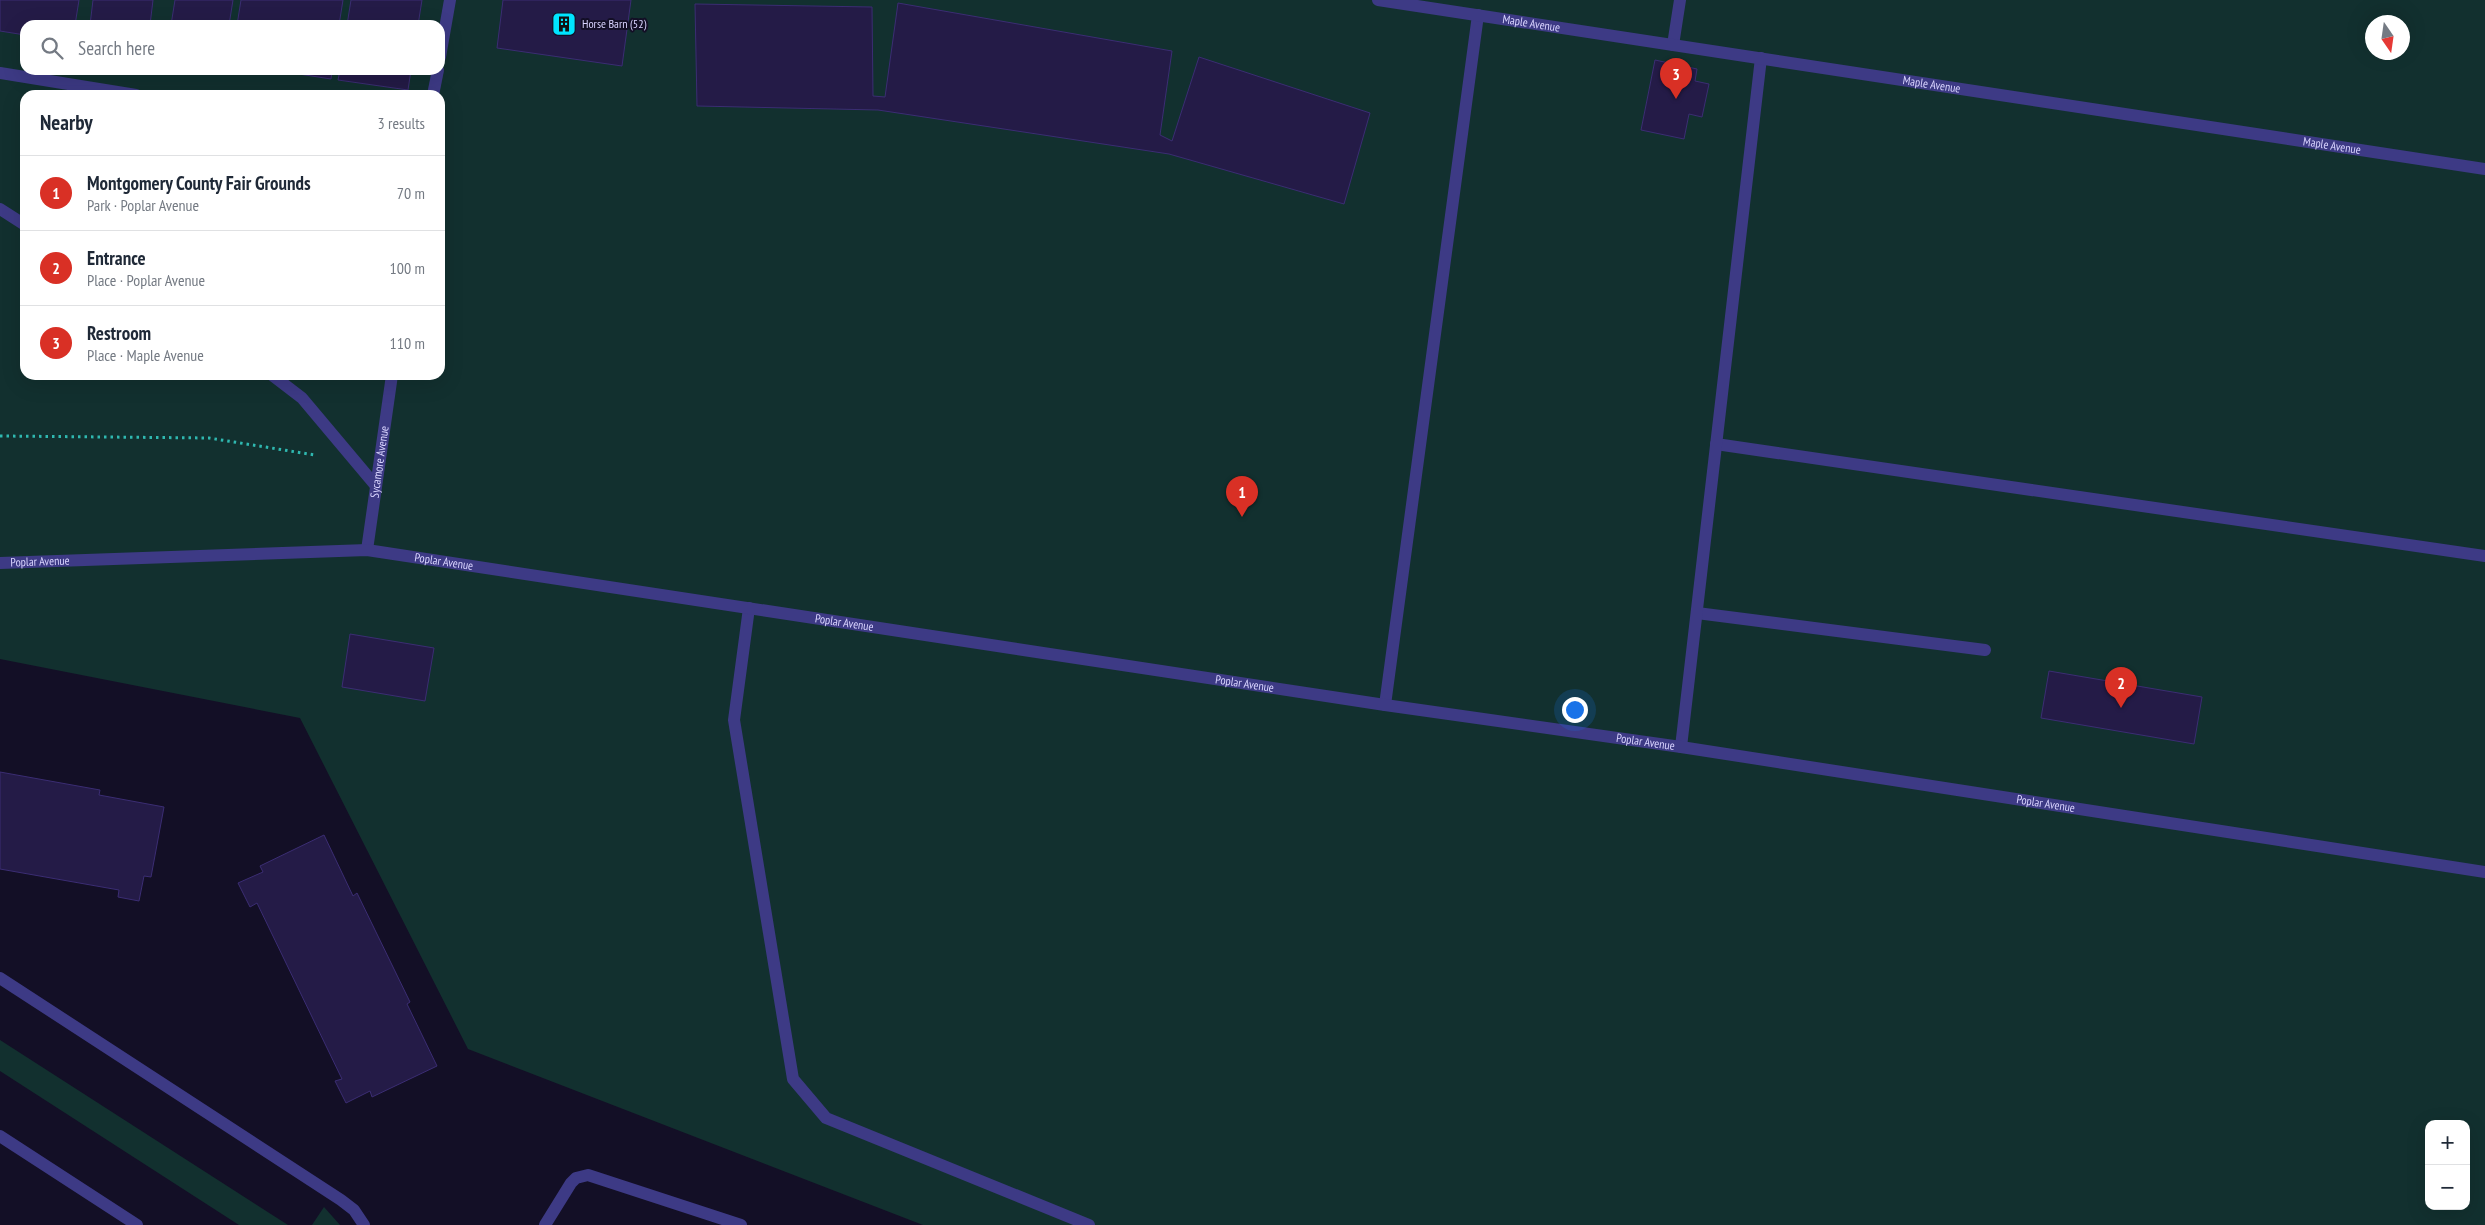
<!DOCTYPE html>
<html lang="en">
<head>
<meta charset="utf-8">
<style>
	:root { --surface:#fff; --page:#f6f6f7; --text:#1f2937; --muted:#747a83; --line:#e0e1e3; --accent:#d93025 }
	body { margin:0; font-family:"PT Sans Narrow",sans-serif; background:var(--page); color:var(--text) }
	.controls { position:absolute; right:15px; bottom:15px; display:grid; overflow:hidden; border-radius:10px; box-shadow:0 5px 20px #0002 }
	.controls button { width:45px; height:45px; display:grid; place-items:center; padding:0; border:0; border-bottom:1px solid var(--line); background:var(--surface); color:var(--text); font:25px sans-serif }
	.compass { position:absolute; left:2365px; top:15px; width:45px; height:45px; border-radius:50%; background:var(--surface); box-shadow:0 5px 20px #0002; rotate:167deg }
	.you { position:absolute; left:1574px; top:709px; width:18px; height:18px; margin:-12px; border:4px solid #fff; border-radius:50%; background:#1a73e8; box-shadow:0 0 0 8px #1a73e833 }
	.badge { display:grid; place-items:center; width:32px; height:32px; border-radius:50%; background:var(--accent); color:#fff; font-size:16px; font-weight:700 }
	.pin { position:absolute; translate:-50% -41px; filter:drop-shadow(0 1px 2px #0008) }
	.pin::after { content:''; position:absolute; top:26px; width:18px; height:15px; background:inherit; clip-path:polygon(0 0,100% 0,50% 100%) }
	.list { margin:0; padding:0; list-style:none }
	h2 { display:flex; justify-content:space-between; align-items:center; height:65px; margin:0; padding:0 20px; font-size:21px }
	h2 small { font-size:16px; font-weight:400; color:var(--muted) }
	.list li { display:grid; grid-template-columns:32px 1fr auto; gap:15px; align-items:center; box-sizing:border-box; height:75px; padding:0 20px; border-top:1px solid var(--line) }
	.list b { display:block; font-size:19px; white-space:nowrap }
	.list p { margin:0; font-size:16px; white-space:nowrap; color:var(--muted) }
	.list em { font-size:16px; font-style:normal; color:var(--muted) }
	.icon { flex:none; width:28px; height:28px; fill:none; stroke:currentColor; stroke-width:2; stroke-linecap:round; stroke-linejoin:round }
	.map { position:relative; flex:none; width:2485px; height:1225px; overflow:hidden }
	.search { position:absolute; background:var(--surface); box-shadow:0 5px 20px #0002; left:20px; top:20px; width:425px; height:55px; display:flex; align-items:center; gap:12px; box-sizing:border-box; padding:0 18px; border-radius:15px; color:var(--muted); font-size:19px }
	.panel { position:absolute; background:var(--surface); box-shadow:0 5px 20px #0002; left:20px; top:90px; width:425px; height:290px; border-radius:15px }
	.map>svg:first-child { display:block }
	.green { fill:#12302f; fill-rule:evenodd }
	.building { fill:#241b47; stroke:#3b2d73 }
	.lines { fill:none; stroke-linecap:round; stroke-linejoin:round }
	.path { stroke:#2fb8b0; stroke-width:3; stroke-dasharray:2.5 4; stroke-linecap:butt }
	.service { stroke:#3d3a85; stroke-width:12 }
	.minor { stroke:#3d3a85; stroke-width:12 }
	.labels { text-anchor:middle; stroke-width:4; stroke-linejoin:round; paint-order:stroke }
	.street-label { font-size:12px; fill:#d9d4ff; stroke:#130f26 }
	.poi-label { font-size:12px; fill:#d9d4ff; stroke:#130f26; text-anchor:start }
</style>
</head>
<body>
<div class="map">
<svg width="2485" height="1225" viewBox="0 0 2485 1225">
	<rect width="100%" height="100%" fill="#130f26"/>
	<g class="green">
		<path d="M0,0H2485V1225H923L468,1049L300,718L0,659ZM2372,22H2402V52H2372ZM25,25H440V70H25ZM25,95H440V375H25ZM2429,1124H2466V1206H2429Z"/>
		<path d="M0,1040L288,1225H239L0,1071Z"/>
		<path d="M324,1207L340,1225H312Z"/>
	</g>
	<g class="building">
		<path d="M0,0H79L75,25H25V35L0,31Z"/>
		<path d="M93,0H153L150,25H90Z"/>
		<path d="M175,0H233L229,25H171Z"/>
		<path d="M241,0H343L339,25H237Z"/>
		<path d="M351,0H422L418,25H347Z"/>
		<path d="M503,0H631L622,66L497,48Z"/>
		<path d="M898,3L1172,51L1160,135L1172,141L1199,57L1370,113L1344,204L1169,154L878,110L697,106L695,4L872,7L873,96L885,97Z"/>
		<path d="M1655,60L1697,69L1695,81L1709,84L1702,117L1689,114L1684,139L1641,130Z"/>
		<path d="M273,70H332L331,79Z"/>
		<path d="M340,70H411L408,90L338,80Z"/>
		<path d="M350,634L434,648L425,701L342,687Z"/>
		<path d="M2049,671L2202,697L2194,744L2041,718Z"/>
		<path d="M0,772L100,790L99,795L164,807L151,877L144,876L139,901L118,897L119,890L0,869Z"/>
		<path d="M324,835L353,896L357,893L410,1002L407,1004L437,1066L372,1097L370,1091L346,1103L335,1081L342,1079L257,903L250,907L238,883L263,872L260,866Z"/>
	</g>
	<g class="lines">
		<path class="path" d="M0,436L209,438L315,455"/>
		<g class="service">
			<path d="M1673,45L1680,0"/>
			<path d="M0,209L25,225"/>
			<path d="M272,375L302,398L376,486"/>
			<path d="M1716,444L2485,556"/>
			<path d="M749,608L734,720L793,1079L826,1118L1089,1225"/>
			<path d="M1697,613L1985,650"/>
			<path d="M1385,705L1478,15"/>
			<path d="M1681,747L1761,58"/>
			<path d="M0,978L341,1200L354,1210L364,1225"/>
			<path d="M0,1136L137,1225"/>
			<path d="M545,1225L571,1183L576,1178L588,1175L741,1225"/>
		</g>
		<g class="minor">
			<path id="s1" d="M1378,0L2485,169"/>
			<path d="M440,57L450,0"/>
			<path d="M0,73L136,95"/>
			<path d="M433,95L438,70"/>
			<path id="s2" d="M367,550L392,375"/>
			<path id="s3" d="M0,563L367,550L1385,705L1681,747L2485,872"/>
		</g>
	</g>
	<defs>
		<g id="building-square" transform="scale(1.25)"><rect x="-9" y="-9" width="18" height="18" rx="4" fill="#00e5ff" stroke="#130f26"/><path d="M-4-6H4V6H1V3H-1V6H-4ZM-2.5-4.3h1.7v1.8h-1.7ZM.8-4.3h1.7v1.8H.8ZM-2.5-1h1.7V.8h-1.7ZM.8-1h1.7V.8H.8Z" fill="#111"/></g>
	</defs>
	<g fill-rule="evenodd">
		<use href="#building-square" x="564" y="24"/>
	</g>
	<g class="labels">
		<g class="street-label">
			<text dy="4" stroke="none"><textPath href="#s1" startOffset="155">Maple Avenue</textPath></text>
			<text dy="4" stroke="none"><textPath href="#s1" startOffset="560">Maple Avenue</textPath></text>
			<text dy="4" stroke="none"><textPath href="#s1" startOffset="965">Maple Avenue</textPath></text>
			<text dy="4" stroke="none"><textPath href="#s2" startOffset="89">Sycamore Avenue</textPath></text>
			<text dy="4" stroke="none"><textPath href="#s3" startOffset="40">Poplar Avenue</textPath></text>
			<text dy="4" stroke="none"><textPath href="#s3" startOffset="445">Poplar Avenue</textPath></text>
			<text dy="4" stroke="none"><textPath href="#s3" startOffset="850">Poplar Avenue</textPath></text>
			<text dy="4" stroke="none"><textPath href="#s3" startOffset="1255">Poplar Avenue</textPath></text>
			<text dy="4" stroke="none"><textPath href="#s3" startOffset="1660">Poplar Avenue</textPath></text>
			<text dy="4" stroke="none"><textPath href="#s3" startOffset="2065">Poplar Avenue</textPath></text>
		</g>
		<g class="poi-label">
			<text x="582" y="28">Horse Barn (52)</text>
		</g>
	</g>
</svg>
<div class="controls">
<button>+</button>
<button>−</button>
</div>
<svg class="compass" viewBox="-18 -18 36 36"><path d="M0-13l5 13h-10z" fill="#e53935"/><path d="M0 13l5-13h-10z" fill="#747a83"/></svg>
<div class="you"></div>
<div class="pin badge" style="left:1242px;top:517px">1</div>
<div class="pin badge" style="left:2121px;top:708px">2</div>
<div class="pin badge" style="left:1676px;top:99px">3</div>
<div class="search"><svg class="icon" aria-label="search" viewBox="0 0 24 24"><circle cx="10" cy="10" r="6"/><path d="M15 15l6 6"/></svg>Search here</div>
<section class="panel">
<h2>Nearby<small>3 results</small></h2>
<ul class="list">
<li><span class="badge">1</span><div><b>Montgomery County Fair Grounds</b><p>Park · Poplar Avenue</p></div><em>70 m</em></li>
<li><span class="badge">2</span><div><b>Entrance</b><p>Place · Poplar Avenue</p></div><em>100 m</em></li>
<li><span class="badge">3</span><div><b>Restroom</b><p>Place · Maple Avenue</p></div><em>110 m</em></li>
</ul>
</section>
</div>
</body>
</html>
